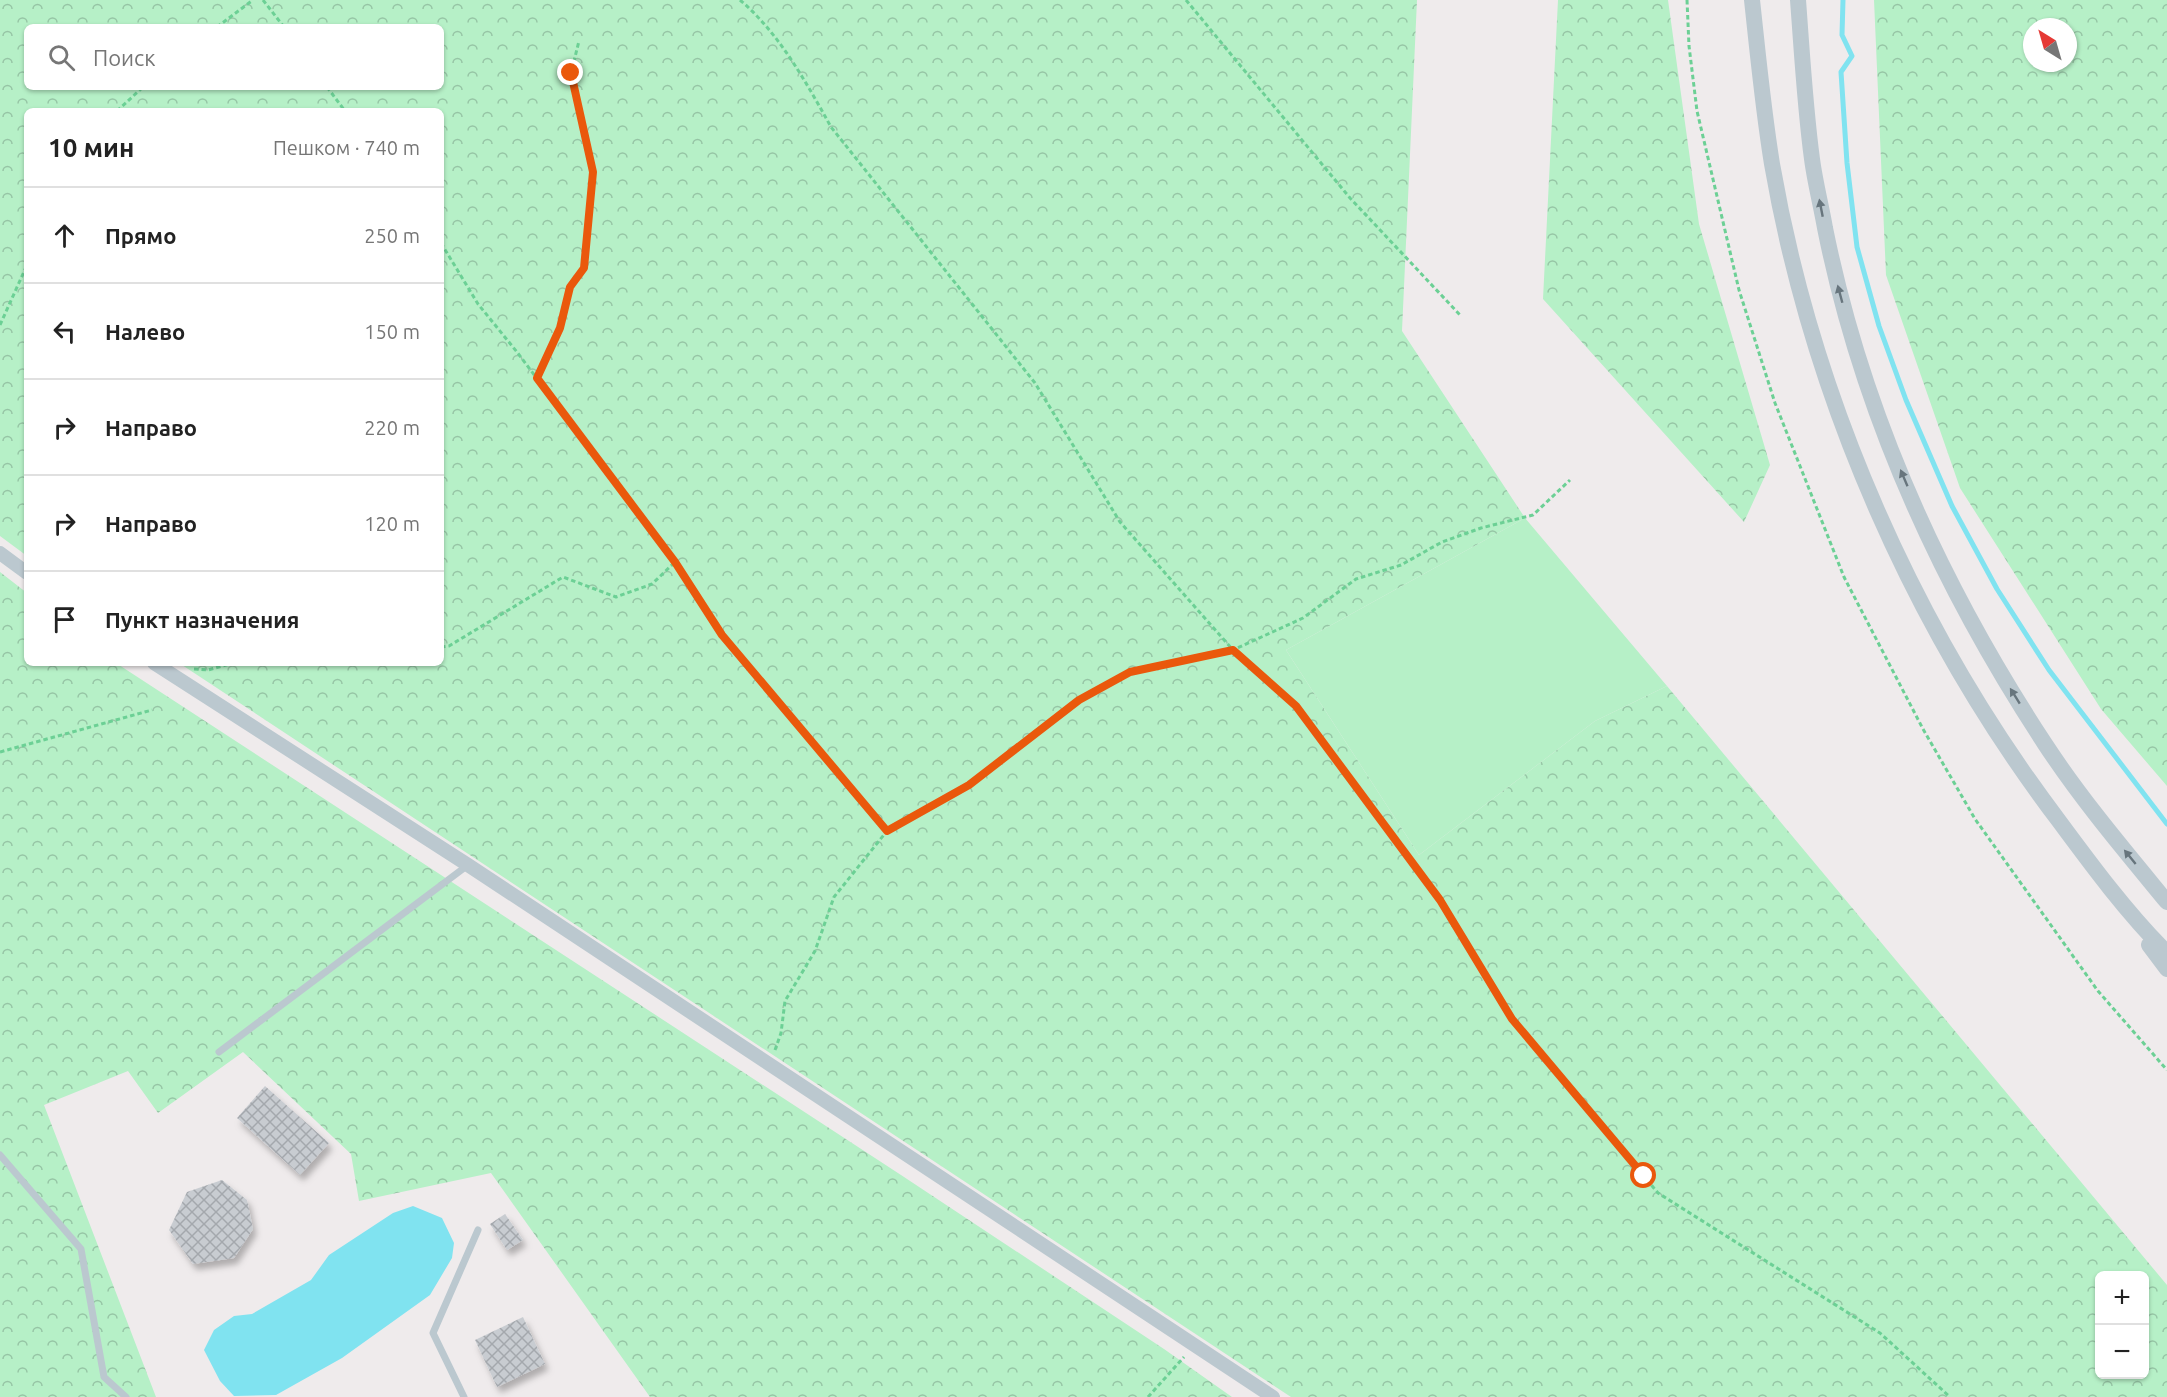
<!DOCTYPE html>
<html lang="ru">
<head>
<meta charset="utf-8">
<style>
	:root { --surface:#fff; --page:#f6f6f6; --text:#222; --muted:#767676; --line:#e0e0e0 }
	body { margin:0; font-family:Ubuntu,sans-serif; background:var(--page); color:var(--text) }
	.controls { position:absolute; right:18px; bottom:18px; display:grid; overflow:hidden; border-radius:9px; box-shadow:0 2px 4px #0004 }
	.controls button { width:54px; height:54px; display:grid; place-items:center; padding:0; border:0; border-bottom:2px solid var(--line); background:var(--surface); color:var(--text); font:30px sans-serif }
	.compass { position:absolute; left:2023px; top:18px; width:54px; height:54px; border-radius:50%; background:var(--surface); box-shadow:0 2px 4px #0004; rotate:323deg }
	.stop { position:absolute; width:18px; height:18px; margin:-14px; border:4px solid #ea580c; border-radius:50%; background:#fff }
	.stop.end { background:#ea580c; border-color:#fff; box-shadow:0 2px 6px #0008 }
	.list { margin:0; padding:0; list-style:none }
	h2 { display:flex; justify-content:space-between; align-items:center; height:78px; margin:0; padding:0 24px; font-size:26px }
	h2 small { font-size:20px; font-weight:400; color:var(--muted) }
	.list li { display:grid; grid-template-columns:39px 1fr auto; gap:18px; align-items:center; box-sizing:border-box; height:96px; padding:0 24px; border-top:2px solid var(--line) }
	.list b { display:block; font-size:22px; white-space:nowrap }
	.list em { font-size:20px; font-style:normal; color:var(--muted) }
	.icon { flex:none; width:33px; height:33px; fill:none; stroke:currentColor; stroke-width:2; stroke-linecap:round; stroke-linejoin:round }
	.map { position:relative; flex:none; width:2167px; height:1397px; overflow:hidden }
	.search { position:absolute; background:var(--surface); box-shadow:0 2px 4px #0004; left:24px; top:24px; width:420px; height:66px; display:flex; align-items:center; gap:15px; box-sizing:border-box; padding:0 21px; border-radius:9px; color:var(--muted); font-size:22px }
	.panel { position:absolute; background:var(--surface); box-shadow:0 2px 4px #0004; left:24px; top:108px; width:420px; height:558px; border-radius:9px }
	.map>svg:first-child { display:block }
	.green { fill:#b6f0c7 }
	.forest { fill:url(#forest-crowns); fill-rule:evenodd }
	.water { fill:#80e3f0 }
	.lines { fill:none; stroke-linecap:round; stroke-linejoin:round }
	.stream { stroke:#80e3f0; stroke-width:5 }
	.building { fill:url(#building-cross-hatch); filter:url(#shadow) }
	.path { stroke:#6cd095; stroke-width:3; stroke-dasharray:4.5 3; stroke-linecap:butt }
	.service { stroke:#bbc8cf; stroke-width:7 }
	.minor { stroke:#bbc8cf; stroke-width:14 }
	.tertiary { stroke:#bbc8cf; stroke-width:16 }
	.oneway { fill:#67757d }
	.route { stroke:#ea580c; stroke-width:8 }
</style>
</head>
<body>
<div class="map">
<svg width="2167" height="1397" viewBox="0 0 2167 1397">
	<defs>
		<pattern id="forest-crowns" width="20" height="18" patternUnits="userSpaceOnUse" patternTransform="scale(1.5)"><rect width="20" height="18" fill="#b6f0c7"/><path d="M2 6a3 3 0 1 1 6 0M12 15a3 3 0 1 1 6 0" fill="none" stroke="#96c5a5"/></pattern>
		<pattern id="building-cross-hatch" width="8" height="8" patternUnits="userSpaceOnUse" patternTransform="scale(1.5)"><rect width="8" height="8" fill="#c8ccd1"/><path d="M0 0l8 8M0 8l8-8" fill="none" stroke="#a4a8ad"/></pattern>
		<filter id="shadow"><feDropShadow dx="3.5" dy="6" stdDeviation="3" flood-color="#0004"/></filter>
	</defs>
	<rect width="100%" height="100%" fill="#efebec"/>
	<path class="green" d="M1525,518L1667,686L1595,721L1419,855L1286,650Z"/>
	<g class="forest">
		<path d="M0,0H1417L1402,331L1525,518L1286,650L1419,855L1595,721L1667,686L2167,1285V1397H1291L179,663H441V111H27V556L0,536ZM27,27H441V87H27ZM2100,1276H2144V1374H2100Z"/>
		<path d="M1558,0H1668L1699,224L1770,465L1744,522L1543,299Z"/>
		<path d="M1874,0H2167V786L2101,709L1960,488L1886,275ZM2032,27H2068V63H2032Z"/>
		<path d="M0,572L27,593V663H116L901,1175L1164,1349L1232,1397H650L491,1173L359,1201L351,1154L243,1052L158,1113L128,1071L44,1105L156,1397H0Z"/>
	</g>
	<path class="water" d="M413,1206L442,1218L454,1243L452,1258L430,1295L342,1358L276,1395L234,1396L220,1381L204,1350L214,1330L234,1316L252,1314L311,1280L329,1255L393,1213Z"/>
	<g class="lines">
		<path class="stream" d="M1843,0L1842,35L1852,56L1841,72L1847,163L1857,247L1879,326L1906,400L1952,506L1997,589L2049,670L2167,824"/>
	</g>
	<g class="building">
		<path d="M265,1086L329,1143L300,1175L237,1118Z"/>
		<path d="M222,1180L247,1200L253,1229L234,1258L193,1264L169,1230L187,1192Z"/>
		<path d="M505,1214L523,1240L507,1250L490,1224Z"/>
		<path d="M523,1317L545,1364L497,1387L475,1340Z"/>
	</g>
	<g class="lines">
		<g class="path">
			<path d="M263,0L284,27"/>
			<path d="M740,0C779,33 806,82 831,127L1035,383L1120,522L1233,650L1295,706L1440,900L1512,1019L1658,1193L1880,1333L1950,1397"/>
			<path d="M1186,0L1350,198L1460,315"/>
			<path d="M1687,0L1689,46L1697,111L1739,290L1775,403L1844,577L1923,729L1975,819L2098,991L2167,1070"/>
			<path d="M217,27L253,0"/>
			<path d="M327,87L345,111"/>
			<path d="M117,111L143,87"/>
			<path d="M441,243L478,304L517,352L675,562"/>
			<path d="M0,325L27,265"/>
			<path d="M537,378L560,329L570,287L584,268L593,172L571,73L579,41"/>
			<path d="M441,647L449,646L563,577L616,597L652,584L675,562L722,635L887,831"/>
			<path d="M194,669L208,670L233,663"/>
			<path d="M0,752L152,710"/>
			<path d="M775,1050L781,1033L785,1001L815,951L834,897L887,831L969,785L1079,700L1130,672L1233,650L1303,618L1356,579L1401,565L1442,542L1481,528L1533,515L1570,480"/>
			<path d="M1148,1397L1184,1357"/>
		</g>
		<g class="service">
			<path d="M219,1052L468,865"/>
			<path d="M0,1155L81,1249L104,1377L126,1397"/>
			<path d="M464,1397L433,1333L478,1230"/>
		</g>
		<g class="minor">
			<path d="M0,553L27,573"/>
			<path d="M154,663L468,865L1273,1397"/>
		</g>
		<g class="tertiary">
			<path d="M1752,0C1758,55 1763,109 1772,164C1813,400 1915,631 2059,821C2093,867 2127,913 2167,953"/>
			<path d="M1798,0C1802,53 1805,107 1812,159C1815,182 1821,205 1825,228C1862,412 1942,587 2045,744C2081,799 2125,851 2167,902"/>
			<path d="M2149,945L2167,969"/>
		</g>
	</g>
	<defs><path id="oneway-solid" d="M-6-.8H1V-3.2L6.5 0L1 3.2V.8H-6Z" transform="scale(1.5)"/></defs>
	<g class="oneway">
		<use href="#oneway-solid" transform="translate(1821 208) rotate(-101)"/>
		<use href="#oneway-solid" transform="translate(1840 294) rotate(-105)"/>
		<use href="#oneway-solid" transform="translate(1904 478) rotate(-113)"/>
		<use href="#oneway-solid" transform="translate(2015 696) rotate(-122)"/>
		<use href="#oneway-solid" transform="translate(2130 857) rotate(-129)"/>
	</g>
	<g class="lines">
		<path class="route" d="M571,73L593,172L584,268L570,287L560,328L537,378L675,562L722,635L887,831L969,785L1079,700L1130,672L1233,650L1296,706L1440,900L1512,1019L1644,1176"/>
	</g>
</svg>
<div class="controls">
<button>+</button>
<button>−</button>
</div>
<svg class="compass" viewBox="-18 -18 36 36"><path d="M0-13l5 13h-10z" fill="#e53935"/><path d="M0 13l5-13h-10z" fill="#767676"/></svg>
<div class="stop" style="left:1644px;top:1176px"></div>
<div class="stop end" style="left:571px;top:73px"></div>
<div class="search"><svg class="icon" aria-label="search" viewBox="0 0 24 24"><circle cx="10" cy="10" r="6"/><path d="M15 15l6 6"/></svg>Поиск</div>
<section class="panel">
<h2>10 мин<small>Пешком · 740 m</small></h2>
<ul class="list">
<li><svg class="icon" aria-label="ahead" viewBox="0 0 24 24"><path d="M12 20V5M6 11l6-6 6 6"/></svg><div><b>Прямо</b></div><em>250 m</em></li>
<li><svg class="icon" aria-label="left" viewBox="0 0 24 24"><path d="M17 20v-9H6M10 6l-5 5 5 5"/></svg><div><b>Налево</b></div><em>150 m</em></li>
<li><svg class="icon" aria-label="right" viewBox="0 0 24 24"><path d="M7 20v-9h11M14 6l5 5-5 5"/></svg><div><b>Направо</b></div><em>220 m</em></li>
<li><svg class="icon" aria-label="right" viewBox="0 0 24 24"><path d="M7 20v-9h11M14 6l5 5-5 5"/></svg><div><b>Направо</b></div><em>120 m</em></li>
<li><svg class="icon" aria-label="arrive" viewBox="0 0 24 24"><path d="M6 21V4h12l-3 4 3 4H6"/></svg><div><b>Пункт назначения</b></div></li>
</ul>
</section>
</div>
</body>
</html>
